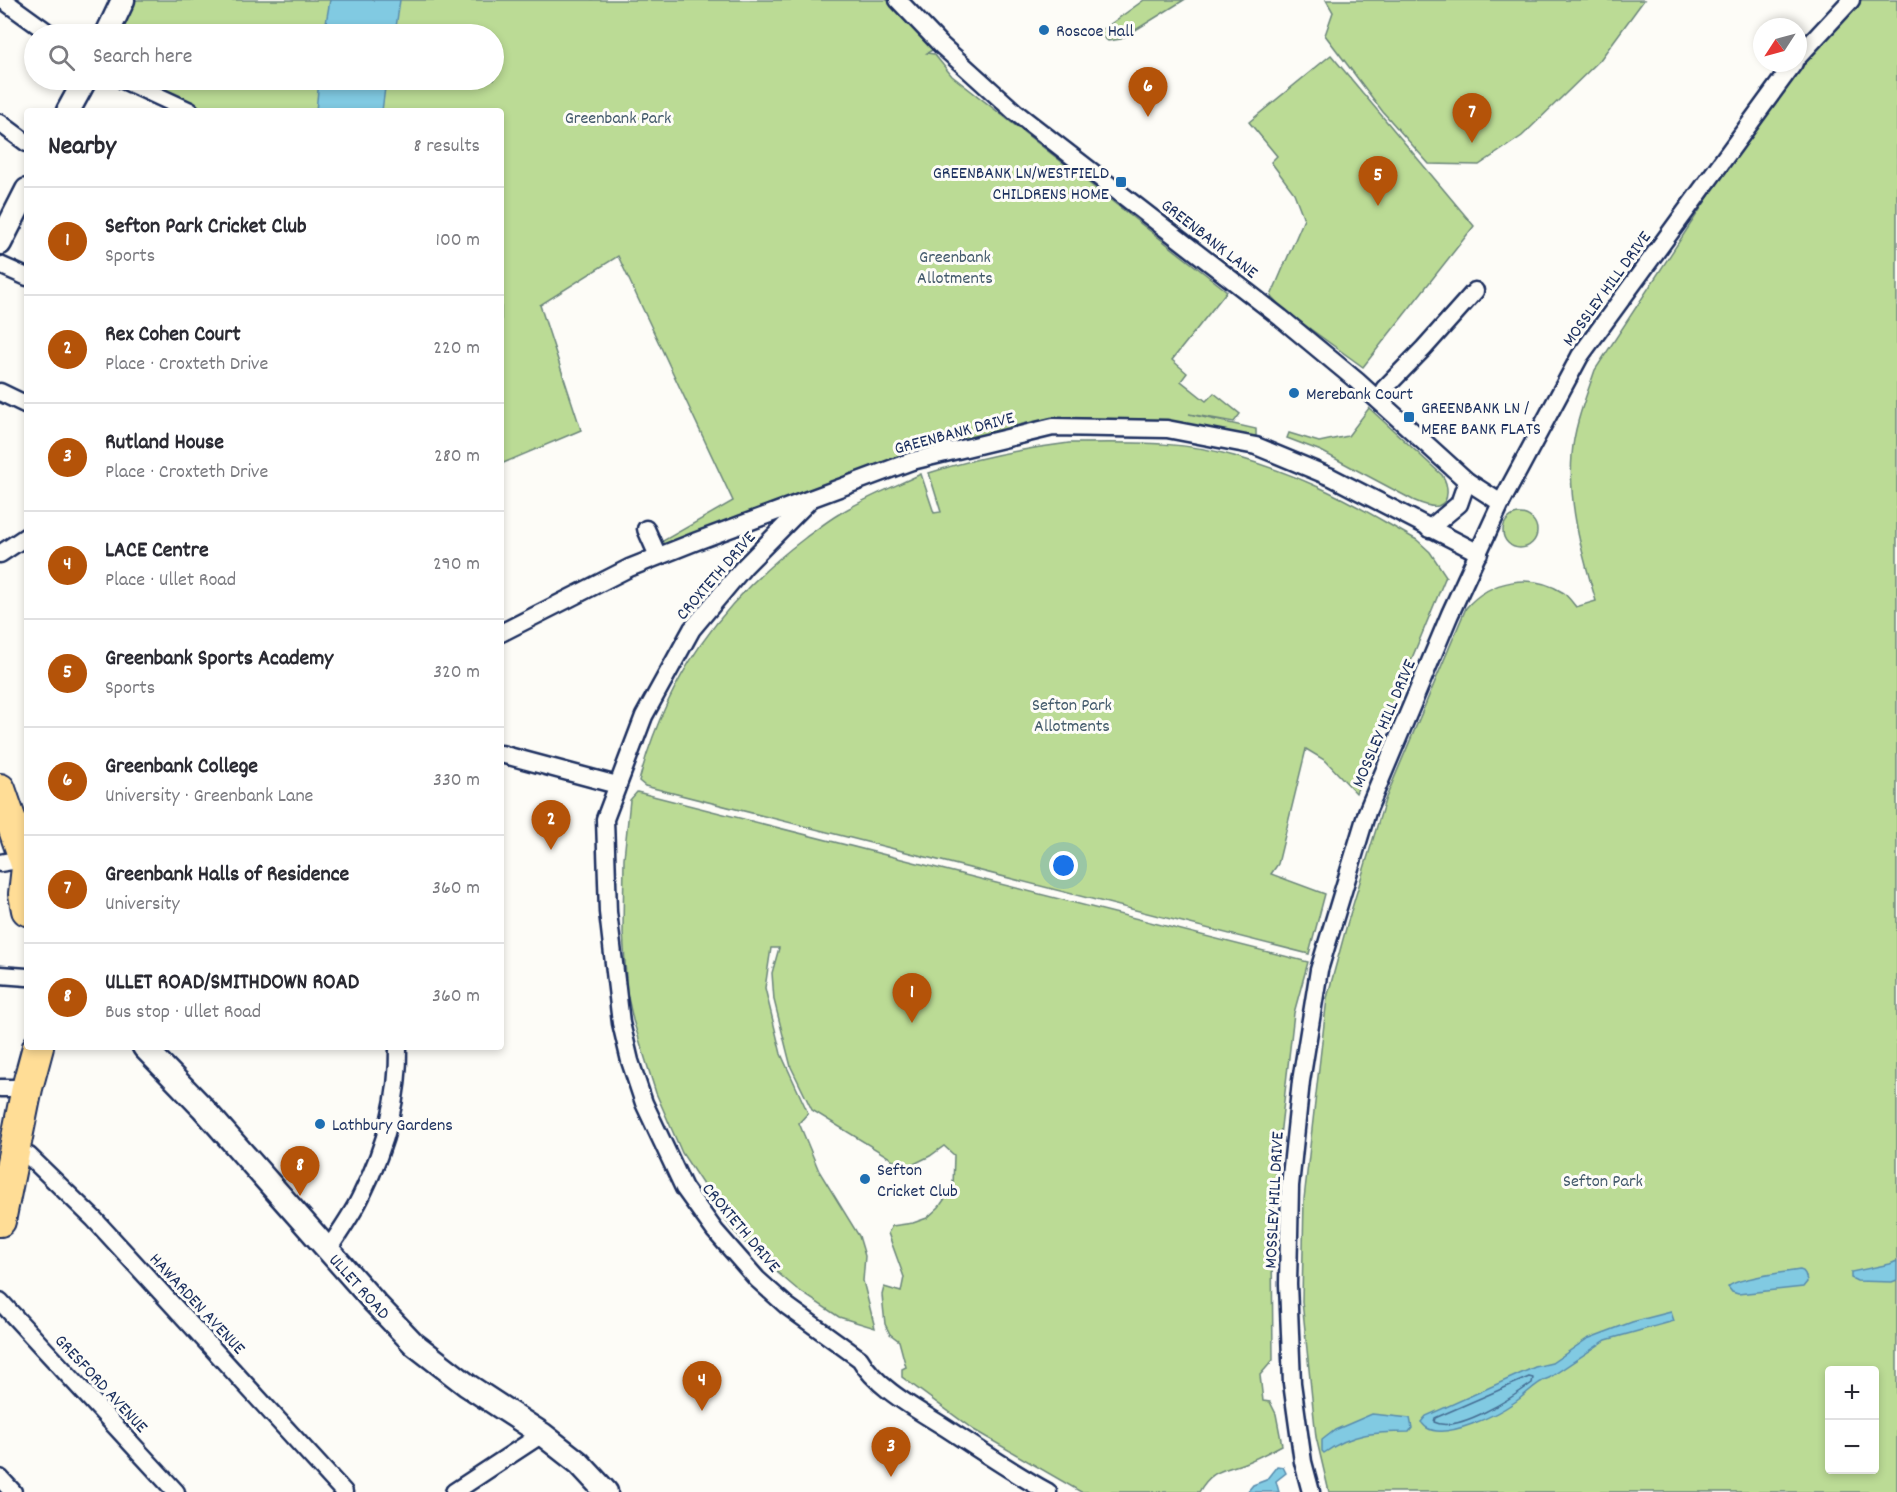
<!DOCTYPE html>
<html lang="en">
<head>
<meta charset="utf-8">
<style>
	:root { --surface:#fff; --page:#f7f7f7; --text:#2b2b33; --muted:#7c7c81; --line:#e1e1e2; --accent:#b45309 }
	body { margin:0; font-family:Dekko,sans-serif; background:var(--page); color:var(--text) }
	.controls { position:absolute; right:18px; bottom:18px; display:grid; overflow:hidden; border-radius:6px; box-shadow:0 3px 9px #0003 }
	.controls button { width:54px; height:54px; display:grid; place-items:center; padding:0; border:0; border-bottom:2px solid var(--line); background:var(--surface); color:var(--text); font:30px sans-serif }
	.compass { position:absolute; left:1753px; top:18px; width:54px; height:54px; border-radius:50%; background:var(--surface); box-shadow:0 3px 9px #0003; rotate:234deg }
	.you { position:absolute; left:1064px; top:866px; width:21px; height:21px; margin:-15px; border:4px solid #fff; border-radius:50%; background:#1a73e8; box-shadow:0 0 0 9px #1a73e833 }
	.badge { display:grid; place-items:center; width:39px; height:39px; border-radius:50%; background:var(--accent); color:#fff; font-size:20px; font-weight:700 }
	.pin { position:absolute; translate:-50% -50px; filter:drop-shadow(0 2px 3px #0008) }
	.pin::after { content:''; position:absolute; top:32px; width:21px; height:18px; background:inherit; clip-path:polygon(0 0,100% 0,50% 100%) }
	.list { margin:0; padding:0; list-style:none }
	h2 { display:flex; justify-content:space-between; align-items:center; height:78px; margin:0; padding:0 24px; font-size:26px }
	h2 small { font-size:20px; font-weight:400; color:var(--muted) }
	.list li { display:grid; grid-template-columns:39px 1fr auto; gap:18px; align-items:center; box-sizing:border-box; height:108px; padding:0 24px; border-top:2px solid var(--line) }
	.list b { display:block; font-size:22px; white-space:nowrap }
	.list p { margin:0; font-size:20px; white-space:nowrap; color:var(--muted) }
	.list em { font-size:20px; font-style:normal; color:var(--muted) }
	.icon { flex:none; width:33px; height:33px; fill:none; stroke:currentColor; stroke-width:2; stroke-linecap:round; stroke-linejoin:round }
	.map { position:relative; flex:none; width:1897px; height:1492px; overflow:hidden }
	.search { position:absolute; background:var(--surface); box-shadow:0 3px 9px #0003; left:24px; top:24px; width:480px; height:66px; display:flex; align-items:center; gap:15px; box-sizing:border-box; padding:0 21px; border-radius:33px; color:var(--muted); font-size:22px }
	.panel { position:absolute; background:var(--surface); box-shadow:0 3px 9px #0003; left:24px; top:108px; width:480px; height:942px; border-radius:6px }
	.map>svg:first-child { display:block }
	.green { fill:#bbdb95; stroke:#6b857a; stroke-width:1.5; fill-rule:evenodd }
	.water { fill:#81cae2; stroke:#588cad; stroke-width:1.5 }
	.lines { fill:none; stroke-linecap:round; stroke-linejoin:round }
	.shore { stroke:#446d93; stroke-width:1.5 }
	.street-casing { stroke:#1b2f5e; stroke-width:21 }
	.secondary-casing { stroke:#1b2f5e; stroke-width:27 }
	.highway-casing { stroke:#1b2f5e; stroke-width:34 }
	.street { stroke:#fdfcf7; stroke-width:16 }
	.secondary { stroke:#fdfcf7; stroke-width:22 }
	.highway { stroke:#ffdd96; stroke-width:30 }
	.poi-dot { fill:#1f6fb2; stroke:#fdfcf7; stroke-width:2 }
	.labels { text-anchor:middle; stroke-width:6; stroke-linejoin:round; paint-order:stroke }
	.poi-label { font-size:18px; fill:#1b2f5e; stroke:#fdfcf7; text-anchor:start }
	.park-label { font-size:18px; fill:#435a6c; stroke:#fdfcf7 }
	.street-label { font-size:18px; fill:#1b2f5e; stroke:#fdfcf7 }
</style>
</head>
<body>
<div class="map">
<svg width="1897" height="1492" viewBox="0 0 1897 1492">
	<rect width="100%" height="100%" fill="#fdfcf7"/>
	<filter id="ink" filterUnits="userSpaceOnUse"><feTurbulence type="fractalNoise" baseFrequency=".0167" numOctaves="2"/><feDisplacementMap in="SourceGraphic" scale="12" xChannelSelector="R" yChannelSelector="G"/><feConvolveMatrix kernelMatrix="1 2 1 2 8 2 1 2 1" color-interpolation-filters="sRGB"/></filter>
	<g filter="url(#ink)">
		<g class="green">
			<path d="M123,0H898L941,45L927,53L934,54L952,76L1227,291L1172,360L1187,373L1181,381L1206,401L1214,393L1240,414L1234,422L1189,414L1256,429V446L1167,429L1053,427L965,448L658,556L654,546L733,501L618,256L540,305L581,430L501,464V111H190L123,80H494V34H107Z"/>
			<path d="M1144,0H1184L1121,39L1108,41L1098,33Z"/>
			<path d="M1326,0H1644L1600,60L1522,136L1479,165L1429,164L1383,112L1325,35L1333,12Z"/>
			<path d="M1858,0H1897V1492H1329L1316,1437L1302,1301L1304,1199L1327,998L1348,921L1385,800L1466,608C1490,580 1531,572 1564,593C1568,597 1573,603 1576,607L1596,601C1582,553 1568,506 1572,455C1574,426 1586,397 1595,370L1792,69ZM1830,1370H1874V1470H1830Z"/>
			<path d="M1331,55L1474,226L1363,367L1284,310L1271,296L1304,219L1294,193L1271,162L1277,156L1249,122Z"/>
			<path d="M1369,408L1442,475C1448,484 1451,502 1438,506C1430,508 1420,503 1413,500L1321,451L1287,438L1289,433L1319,442L1348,436Z"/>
			<path d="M1069,443C1123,443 1181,440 1234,456C1261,464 1290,474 1316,486C1351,501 1384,522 1417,540L1430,552L1446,576L1356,793L1326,761L1306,749L1278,864L1271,874L1325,894L1309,954L645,786L639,781C666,679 721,601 805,538C816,530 827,521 839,514C865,498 893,487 921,474L934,513L941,512L929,473C975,458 1021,449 1069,443Z"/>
			<circle cx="1520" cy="531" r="17"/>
			<path d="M637,792L1308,962L1294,1013L1275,1180L1272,1242L1273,1360L1260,1375L1263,1401L1270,1402L1276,1414L1282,1445C1269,1452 1256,1459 1242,1464C1221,1471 1211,1471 1199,1492H1081L974,1430L902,1377V1369L906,1367L899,1341L890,1334L885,1324L882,1295L884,1287L901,1292L904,1277L888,1233L892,1226L913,1223L927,1218L939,1207L953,1187L954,1155L944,1146L930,1156L906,1168L812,1110L791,1067L774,1000L772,973L779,948H771L765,988L781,1054L808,1113L799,1123L819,1171L859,1236L865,1256L863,1281L875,1328L839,1317L798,1290L758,1256L732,1229L682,1153L656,1093L633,1020L627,993L623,932L624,858L630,800Z"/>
		</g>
		<g class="water">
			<path d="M330,0H400L395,34H324Z"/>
			<path d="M319,80H386L382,111H316Z"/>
			<path d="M1897,1261V1280L1892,1282L1857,1281L1851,1278V1272L1890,1264Z"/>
			<path d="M1800,1270C1806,1271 1806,1277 1807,1282L1803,1287L1738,1294L1732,1292L1728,1287C1736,1278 1786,1272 1800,1270Z"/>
			<path d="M1671,1312L1674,1321L1606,1340L1549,1378C1536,1382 1527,1394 1515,1402C1498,1414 1447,1440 1427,1428C1425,1427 1423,1424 1421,1422L1426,1416L1535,1367L1552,1363L1587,1339L1632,1322Z"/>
			<path d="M1372,1414L1410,1418L1412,1428L1409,1432C1375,1432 1352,1433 1324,1453L1322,1451V1440L1335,1430Z"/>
			<path d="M1277,1466L1283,1467L1286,1473L1276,1481L1279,1492H1247L1253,1485L1266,1480Z"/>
		</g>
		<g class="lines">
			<path class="shore" d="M1529,1377L1533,1378L1532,1383C1513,1397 1457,1434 1434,1422L1435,1418Z"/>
			<g class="street-casing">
				<g id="street">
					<path d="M3,0L50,34"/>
					<path d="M898,0L941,45L1015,112L1281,318L1357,381L1467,481L1501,503"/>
					<path d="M1798,57L1851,0"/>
					<path d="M123,80L190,111"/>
					<path d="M0,123L27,143"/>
					<path d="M0,265L27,277"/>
					<path d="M1384,389L1424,348L1475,291"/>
					<path d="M0,392L27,405"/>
					<path d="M811,499L744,567L692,629L644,716L605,819L608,912L621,1023L630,1061L644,1103L684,1188L715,1231L757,1279L787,1306L860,1359C876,1388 918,1410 946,1428C980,1450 1013,1473 1048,1492"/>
					<path d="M646,529L658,556"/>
					<path d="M1429,529L1459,504L1467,481"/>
					<path d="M0,554L27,536"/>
					<path d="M501,633L629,568L697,541L912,461L1053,427L1167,429L1256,446L1331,477L1479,553"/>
					<path d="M501,754L617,785"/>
					<path d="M0,863L23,859"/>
					<path d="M0,975L27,977"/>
					<path d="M0,1088H27"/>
					<path d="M15,1151L29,1156L94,1219L344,1492"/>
					<path d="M328,1250C339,1232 353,1214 362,1194C385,1148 399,1099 398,1047"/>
					<path d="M0,1301L176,1492"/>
					<path d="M0,1478L13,1492"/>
					<path d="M454,1492L542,1434"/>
					<path d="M1311,1492L1303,1462L1292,1383L1288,1284L1290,1186L1301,1081L1319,970L1367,812L1450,614L1501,503L1580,356L1794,63"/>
				</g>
			</g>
			<g class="secondary-casing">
				<g id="secondary">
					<path d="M107,34L123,0"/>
					<path d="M68,111L85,80"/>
					<path d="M0,243L27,190"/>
					<path d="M144,1047L202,1107L375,1303L414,1344L467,1385L542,1434L579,1463L606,1492"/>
				</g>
			</g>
			<g class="highway-casing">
				<g id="highway">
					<path d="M0,789L27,867"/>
					<path d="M27,867L24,894L27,910"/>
					<path d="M0,1221L27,1088L38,1047"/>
				</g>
			</g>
			<use href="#street" class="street"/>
			<use href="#secondary" class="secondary"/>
			<use href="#highway" class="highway"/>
		</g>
	</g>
	<g class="poi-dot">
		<circle cx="1044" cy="30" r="6"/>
		<rect x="1115" y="176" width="12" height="12" rx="3"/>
		<circle cx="1294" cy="393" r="6"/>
		<rect x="1403" y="411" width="12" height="12" rx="3"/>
		<circle cx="320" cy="1124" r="6"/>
		<circle cx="865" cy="1179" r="6"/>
	</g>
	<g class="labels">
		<g class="poi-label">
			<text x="1056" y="36">Roscoe Hall</text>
			<text x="1109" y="178" text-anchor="end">GREENBANK LN/WESTFIELD<tspan x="1109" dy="21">CHILDRENS HOME</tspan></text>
			<text x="1306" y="399">Merebank Court</text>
			<text x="1421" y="413">GREENBANK LN /<tspan x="1421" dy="21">MERE BANK FLATS</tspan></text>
			<text x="332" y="1130">Lathbury Gardens</text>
			<text x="877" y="1175">Sefton<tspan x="877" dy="21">Cricket Club</tspan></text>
		</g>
		<g class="park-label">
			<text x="618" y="123">Greenbank Park</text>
			<text x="955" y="262">Greenbank<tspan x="955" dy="21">Allotments</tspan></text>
			<text x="1072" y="710">Sefton Park<tspan x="1072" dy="21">Allotments</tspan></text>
			<text x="1603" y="1186">Sefton Park</text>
		</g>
		<g class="street-label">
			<text transform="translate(1210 238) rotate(38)" y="6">GREENBANK LANE</text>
			<text transform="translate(1606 288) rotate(-54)" y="6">MOSSLEY HILL DRIVE</text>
			<text transform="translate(954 432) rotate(-15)" y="6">GREENBANK DRIVE</text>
			<text transform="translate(715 575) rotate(-49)" y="6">CROXTETH DRIVE</text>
			<text transform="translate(1383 723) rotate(-67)" y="6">MOSSLEY HILL DRIVE</text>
			<text transform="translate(1273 1200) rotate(-87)" y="6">MOSSLEY HILL DRIVE</text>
			<text transform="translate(742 1227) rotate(50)" y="6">CROXTETH DRIVE</text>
			<text transform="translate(360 1286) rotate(48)" y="6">ULLET ROAD</text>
			<text transform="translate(198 1303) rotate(47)" y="6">HAWARDEN AVENUE</text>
			<text transform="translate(102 1383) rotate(47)" y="6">GRESFORD AVENUE</text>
		</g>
	</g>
</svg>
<div class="controls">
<button>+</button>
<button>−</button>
</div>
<svg class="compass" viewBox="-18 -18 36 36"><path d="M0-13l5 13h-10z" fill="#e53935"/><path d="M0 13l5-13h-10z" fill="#7c7c81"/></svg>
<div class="you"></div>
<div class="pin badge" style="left:912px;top:1023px">1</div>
<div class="pin badge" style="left:551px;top:850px">2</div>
<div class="pin badge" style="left:891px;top:1477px">3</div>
<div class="pin badge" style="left:702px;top:1411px">4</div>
<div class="pin badge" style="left:1378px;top:206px">5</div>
<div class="pin badge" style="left:1148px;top:117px">6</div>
<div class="pin badge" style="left:1472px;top:143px">7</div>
<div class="pin badge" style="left:300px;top:1196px">8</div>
<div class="search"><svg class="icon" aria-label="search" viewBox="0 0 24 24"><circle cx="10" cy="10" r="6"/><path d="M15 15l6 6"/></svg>Search here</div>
<section class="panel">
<h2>Nearby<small>8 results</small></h2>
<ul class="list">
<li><span class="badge">1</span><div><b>Sefton Park Cricket Club</b><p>Sports</p></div><em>100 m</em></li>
<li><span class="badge">2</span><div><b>Rex Cohen Court</b><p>Place · Croxteth Drive</p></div><em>220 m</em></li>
<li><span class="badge">3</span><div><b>Rutland House</b><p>Place · Croxteth Drive</p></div><em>280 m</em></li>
<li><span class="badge">4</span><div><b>LACE Centre</b><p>Place · Ullet Road</p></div><em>290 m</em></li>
<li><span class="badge">5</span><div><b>Greenbank Sports Academy</b><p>Sports</p></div><em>320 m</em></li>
<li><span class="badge">6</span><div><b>Greenbank College</b><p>University · Greenbank Lane</p></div><em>330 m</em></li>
<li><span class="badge">7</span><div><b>Greenbank Halls of Residence</b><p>University</p></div><em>360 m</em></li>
<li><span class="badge">8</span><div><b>ULLET ROAD/SMITHDOWN ROAD</b><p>Bus stop · Ullet Road</p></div><em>360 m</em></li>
</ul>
</section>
</div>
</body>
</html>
